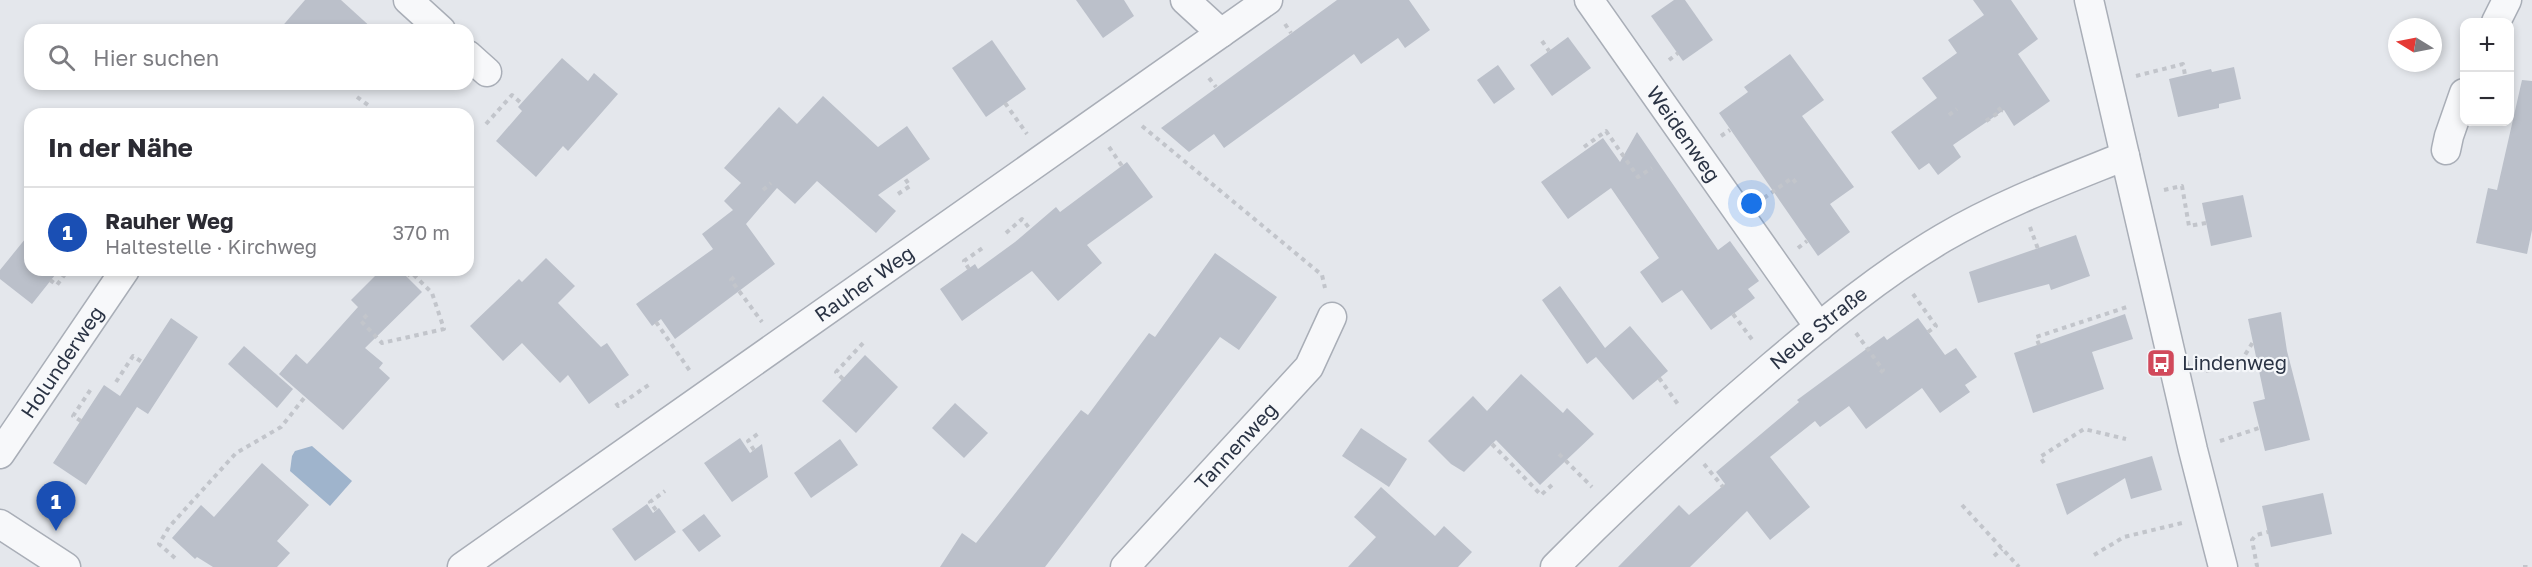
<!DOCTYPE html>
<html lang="de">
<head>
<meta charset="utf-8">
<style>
	:root { --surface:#fff; --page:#f7f7f7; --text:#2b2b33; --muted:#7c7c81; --line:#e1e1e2; --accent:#b45309 }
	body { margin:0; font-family:"Golos Text",sans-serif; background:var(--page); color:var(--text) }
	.controls { position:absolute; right:18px; top:18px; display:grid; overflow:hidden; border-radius:12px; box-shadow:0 3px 9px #0003 }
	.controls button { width:54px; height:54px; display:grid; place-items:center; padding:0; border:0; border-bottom:2px solid var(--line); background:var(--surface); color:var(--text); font:30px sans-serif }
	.compass { position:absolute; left:2388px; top:18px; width:54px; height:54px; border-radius:50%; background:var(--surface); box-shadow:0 3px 9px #0003; rotate:280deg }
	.you { position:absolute; left:1752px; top:204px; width:21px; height:21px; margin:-15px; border:4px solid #fff; border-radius:50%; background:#1a73e8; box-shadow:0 0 0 9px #1a73e833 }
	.badge { display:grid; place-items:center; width:39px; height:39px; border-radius:50%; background:var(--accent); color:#fff; font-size:20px; font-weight:700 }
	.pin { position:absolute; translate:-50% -50px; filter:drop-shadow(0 2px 3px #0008) }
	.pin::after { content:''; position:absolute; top:32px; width:21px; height:18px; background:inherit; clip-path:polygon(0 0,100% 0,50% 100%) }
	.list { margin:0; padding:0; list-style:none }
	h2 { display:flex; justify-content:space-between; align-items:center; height:78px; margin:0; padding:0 24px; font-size:26px }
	h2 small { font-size:20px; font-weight:400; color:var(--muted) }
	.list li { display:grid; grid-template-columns:39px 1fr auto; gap:18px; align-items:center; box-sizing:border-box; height:90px; padding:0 24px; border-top:2px solid var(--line) }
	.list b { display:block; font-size:22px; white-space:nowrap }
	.list p { margin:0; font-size:20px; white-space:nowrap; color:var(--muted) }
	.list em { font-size:20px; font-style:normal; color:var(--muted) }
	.icon { flex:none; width:33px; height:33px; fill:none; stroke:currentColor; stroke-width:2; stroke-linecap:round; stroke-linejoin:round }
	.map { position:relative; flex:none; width:2532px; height:567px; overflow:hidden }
	.search { position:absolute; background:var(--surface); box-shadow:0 3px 9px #0003; left:24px; top:24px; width:450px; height:66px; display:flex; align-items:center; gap:15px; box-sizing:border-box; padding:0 21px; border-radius:18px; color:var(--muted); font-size:22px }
	.panel { position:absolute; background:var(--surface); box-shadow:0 3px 9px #0003; left:24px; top:108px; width:450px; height:168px; border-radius:18px }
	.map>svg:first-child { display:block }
	.water { fill:#9fb4cc }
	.building { fill:#bbc0ca }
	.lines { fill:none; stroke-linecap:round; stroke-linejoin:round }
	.minor-casing { stroke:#a9aeb7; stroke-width:31 }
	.path { stroke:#c2c5cb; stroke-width:4; stroke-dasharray:4.5 4.5; stroke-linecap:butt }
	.minor { stroke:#f7f8fa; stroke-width:28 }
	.labels { text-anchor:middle; stroke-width:4.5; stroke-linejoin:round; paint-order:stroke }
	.street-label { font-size:20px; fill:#2b3445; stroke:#f4f6f9 }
	.poi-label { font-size:20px; fill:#2b3445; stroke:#f4f6f9; text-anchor:start }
</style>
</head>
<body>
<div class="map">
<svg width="2532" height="567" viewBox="0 0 2532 567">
	<rect width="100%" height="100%" fill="#e4e7ec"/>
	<path class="water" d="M312,446L352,481L330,506L290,471L292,456L295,451Z"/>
	<g class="building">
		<path d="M305,0H341L374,30H279Z"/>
		<path d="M1076,0H1124L1134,16L1103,38Z"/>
		<path d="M1337,0H1409L1430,30L1405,48L1398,38L1361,64L1354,54L1224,148L1214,134L1189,152L1161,128Z"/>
		<path d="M1674,0H1685L1713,40L1683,61L1651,16Z"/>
		<path d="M1973,0H2011L2038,39L2018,54L2050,101L2014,126L2004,110L1953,145L1961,157L1938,175L1929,163L1919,170L1891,132L1937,98L1922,78L1957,53L1948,40L1984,15Z"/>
		<path d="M1568,37L1591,68L1552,96L1530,65Z"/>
		<path d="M992,40L1026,89L986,117L952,68Z"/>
		<path d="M1790,54L1824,100L1802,116L1854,187L1830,204L1850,232L1818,256L1719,113L1748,92L1744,87Z"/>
		<path d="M562,58L588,81L594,73L618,94L568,151L563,146L536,177L496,141L522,111L518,107Z"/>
		<path d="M1498,65L1515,89L1494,104L1477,80Z"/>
		<path d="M2234,67L2241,99L2219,104V108L2178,117L2169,79L2211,69L2212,72Z"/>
		<path d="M2522,80L2532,81V230L2527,254L2476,243L2488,188L2497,190Z"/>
		<path d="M823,96L878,147L907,126L930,159L878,195L896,211L876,233L817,181L795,204L777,188L746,224L775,264L675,339L661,319L652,326L636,304L713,249L702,234L733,210L724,201L741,183L724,168L779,107L797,124Z"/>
		<path d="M1637,132L1718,250L1730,241L1759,281L1748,289L1755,298L1711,330L1682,290L1662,303L1640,272L1659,258L1611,188L1568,219L1541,182L1603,138L1620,162Z"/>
		<path d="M1127,162L1153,197L1087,245L1102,263L1058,301L1032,271L962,321L940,289L975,264L978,269L1015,242L1056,207L1060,212Z"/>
		<path d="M2243,195L2252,237L2211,246L2202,203Z"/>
		<path d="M30,233V270H59L32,304L0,279V270Z"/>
		<path d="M2076,235L2090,276L2051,290L2049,284L1978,303L1969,272Z"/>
		<path d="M1215,253L1277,297L1239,350L1220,337L1045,567H940L962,533L976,543L1081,410L1088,415L1149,333L1155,337Z"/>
		<path d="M546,258L575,286L558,303L601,347L607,343L629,375L589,404L568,375L560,383L522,343L503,361L470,326L519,279L522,282Z"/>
		<path d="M381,270H400L422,292L365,348L383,363L379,368L390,378L343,430L279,374L296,354L307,364L358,307L351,300Z"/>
		<path d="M1560,286L1605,348L1630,326L1668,371L1633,400L1596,357L1587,364L1542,300Z"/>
		<path d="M2281,312L2287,351L2310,440L2265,451L2253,402L2265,399L2248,319Z"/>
		<path d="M2125,314L2133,339L2092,352L2104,389L2033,413L2014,353Z"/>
		<path d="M171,318L198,337L148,414L137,407L86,485L53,463L104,385L120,396Z"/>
		<path d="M1918,318L1945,355L1956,348L1977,377L1965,385L1970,392L1940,413L1922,388L1866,429L1849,406L1820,427L1815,421L1770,457L1810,507L1770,540L1747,511L1690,567H1618L1679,505L1689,515L1725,484L1716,472L1799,402L1797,400L1884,336L1887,340Z"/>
		<path d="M244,346L293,389L277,408L228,364Z"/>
		<path d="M865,355L898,387L856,433L822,401Z"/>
		<path d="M1521,374L1563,413L1567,408L1594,434L1540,485L1496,440L1464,472L1451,464L1428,441L1473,396L1487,411Z"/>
		<path d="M955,403L988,433L964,458L932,428Z"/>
		<path d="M1361,428L1407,459L1389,487L1342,456Z"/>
		<path d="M740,438L750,453L762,444L768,477L732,502L704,463Z"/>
		<path d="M840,439L858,465L811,498L794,473Z"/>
		<path d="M2152,456L2162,490L2131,499L2125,478L2067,515L2056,484Z"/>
		<path d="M262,463L309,505L277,541L290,553L277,567H213L197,557L195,559L172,538L201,505L214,517Z"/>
		<path d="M1381,487L1435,536L1444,526L1472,552L1458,567H1348L1376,537L1354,517Z"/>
		<path d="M2323,493L2332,534L2271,547L2262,506Z"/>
		<path d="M647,504L653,513L659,508L676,532L635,561L612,529Z"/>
		<path d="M704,514L721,536L699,552L682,530Z"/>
	</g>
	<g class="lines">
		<g class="minor-casing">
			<g id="minor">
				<path d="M408,0L441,30"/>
				<path d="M1185,0L1221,33"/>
				<path id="s1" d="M1589,0L1819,327"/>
				<path d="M2089,0L2193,450L2223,567"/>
				<path d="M2496,22L2507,0"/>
				<path d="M468,55L487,72"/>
				<path d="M2446,150L2449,136L2464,93"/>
				<path id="s2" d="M0,454L125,270"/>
				<path d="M0,524L66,567"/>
				<path id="s3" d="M462,567L1268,0"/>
				<path id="s4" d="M1125,567L1309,367L1332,317"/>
				<path id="s5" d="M1555,567C1624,497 1697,430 1772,366C1825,321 1882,274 1943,238C2001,204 2063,181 2125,156"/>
			</g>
		</g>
		<g class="path">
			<path d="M1285,24L1291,33"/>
			<path d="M1542,41L1549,51"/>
			<path d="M1669,60L1678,53"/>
			<path d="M2136,76L2183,64L2185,75"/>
			<path d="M1209,78L1216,87"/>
			<path d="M357,97L368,105"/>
			<path d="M1005,103L1027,134"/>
			<path d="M1949,115L1957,109"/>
			<path d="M1986,121L2001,111L1997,106"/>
			<path d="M486,124L512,95L521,103"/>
			<path d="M1142,126L1322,275L1325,288"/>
			<path d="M1721,136L1730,130"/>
			<path d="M1109,147L1122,166"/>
			<path d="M1584,147L1606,131L1638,177L1652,168"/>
			<path d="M763,190L771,183"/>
			<path d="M2164,190L2182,186L2189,226L2206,223"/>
			<path d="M898,194L910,186L904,177"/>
			<path d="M1764,198L1792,178L1796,183"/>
			<path d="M2030,227L2038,249"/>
			<path d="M1006,233L1022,219L1030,229"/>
			<path d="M1798,248L1807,241"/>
			<path d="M969,269L964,261L984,247"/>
			<path d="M734,277L731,280L762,322"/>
			<path d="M50,280L57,285L68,270"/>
			<path d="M1913,294L1936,326L1928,332"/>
			<path d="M1733,314L1754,342"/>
			<path d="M367,315L361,321L382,343L444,329L432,293L411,272L406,277"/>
			<path d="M656,322L690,371"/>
			<path d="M1856,333L1883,370L1878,375"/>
			<path d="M2039,345L2036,337L2130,306"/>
			<path d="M2206,371L2240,363L2253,342"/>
			<path d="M1659,378L1680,407"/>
			<path d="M843,379L836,372L864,342"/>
			<path d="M116,382L133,356L142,362"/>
			<path d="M616,403L618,406L650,384"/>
			<path d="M81,421L73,416L91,389"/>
			<path d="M2220,441L2259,428"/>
			<path d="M1492,444L1541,495L1552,485"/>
			<path d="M754,450L748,441L759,433"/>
			<path d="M1559,454L1592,487"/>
			<path d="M2044,463L2040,457L2084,429L2126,439"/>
			<path d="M1704,464L1723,487"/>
			<path d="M1962,505L2019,567"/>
			<path d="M656,510L650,502L665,491"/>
			<path d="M2094,555L2124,537L2182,523"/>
			<path d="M1994,556L2002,549"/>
			<path d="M175,558L159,544L169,527L236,453L281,427L305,397"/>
			<path d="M2256,567L2257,566L2252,540L2256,535L2268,532"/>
			<path d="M2523,567H2532"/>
		</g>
		<use href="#minor" class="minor"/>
	</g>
	<defs>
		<g id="bus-square" transform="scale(1.5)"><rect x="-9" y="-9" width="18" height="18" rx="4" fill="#d1495b" stroke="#f4f6f9"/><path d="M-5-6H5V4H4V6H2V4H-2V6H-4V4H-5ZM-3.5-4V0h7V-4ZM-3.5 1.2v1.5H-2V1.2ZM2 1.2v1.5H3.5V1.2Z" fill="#fff"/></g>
	</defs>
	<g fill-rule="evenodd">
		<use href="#bus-square" x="2161" y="363"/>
	</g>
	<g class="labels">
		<g class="street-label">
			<text dy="7" stroke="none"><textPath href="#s1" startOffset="164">Weidenweg</textPath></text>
			<text dy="7" stroke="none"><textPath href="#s3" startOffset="492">Rauher Weg</textPath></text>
			<text dy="7" stroke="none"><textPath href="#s5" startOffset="356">Neue Straße</textPath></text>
			<text dy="7" stroke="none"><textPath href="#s2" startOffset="111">Holunderweg</textPath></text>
			<text dy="7" stroke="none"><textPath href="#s4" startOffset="164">Tannenweg</textPath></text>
		</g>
		<g class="poi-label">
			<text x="2182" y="370">Lindenweg</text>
		</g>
	</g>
</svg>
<div class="controls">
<button>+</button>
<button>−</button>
</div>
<svg class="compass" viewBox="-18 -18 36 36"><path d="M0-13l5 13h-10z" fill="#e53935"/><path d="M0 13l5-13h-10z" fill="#7c7c81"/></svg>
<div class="you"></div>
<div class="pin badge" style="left:56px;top:531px;background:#1a4fb4">1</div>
<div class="search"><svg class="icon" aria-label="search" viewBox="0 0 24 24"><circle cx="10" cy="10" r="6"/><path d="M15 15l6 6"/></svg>Hier suchen</div>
<section class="panel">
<h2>In der Nähe<small></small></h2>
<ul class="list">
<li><span class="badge" style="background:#1a4fb4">1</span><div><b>Rauher Weg</b><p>Haltestelle · Kirchweg</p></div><em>370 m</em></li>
</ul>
</section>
</div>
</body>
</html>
